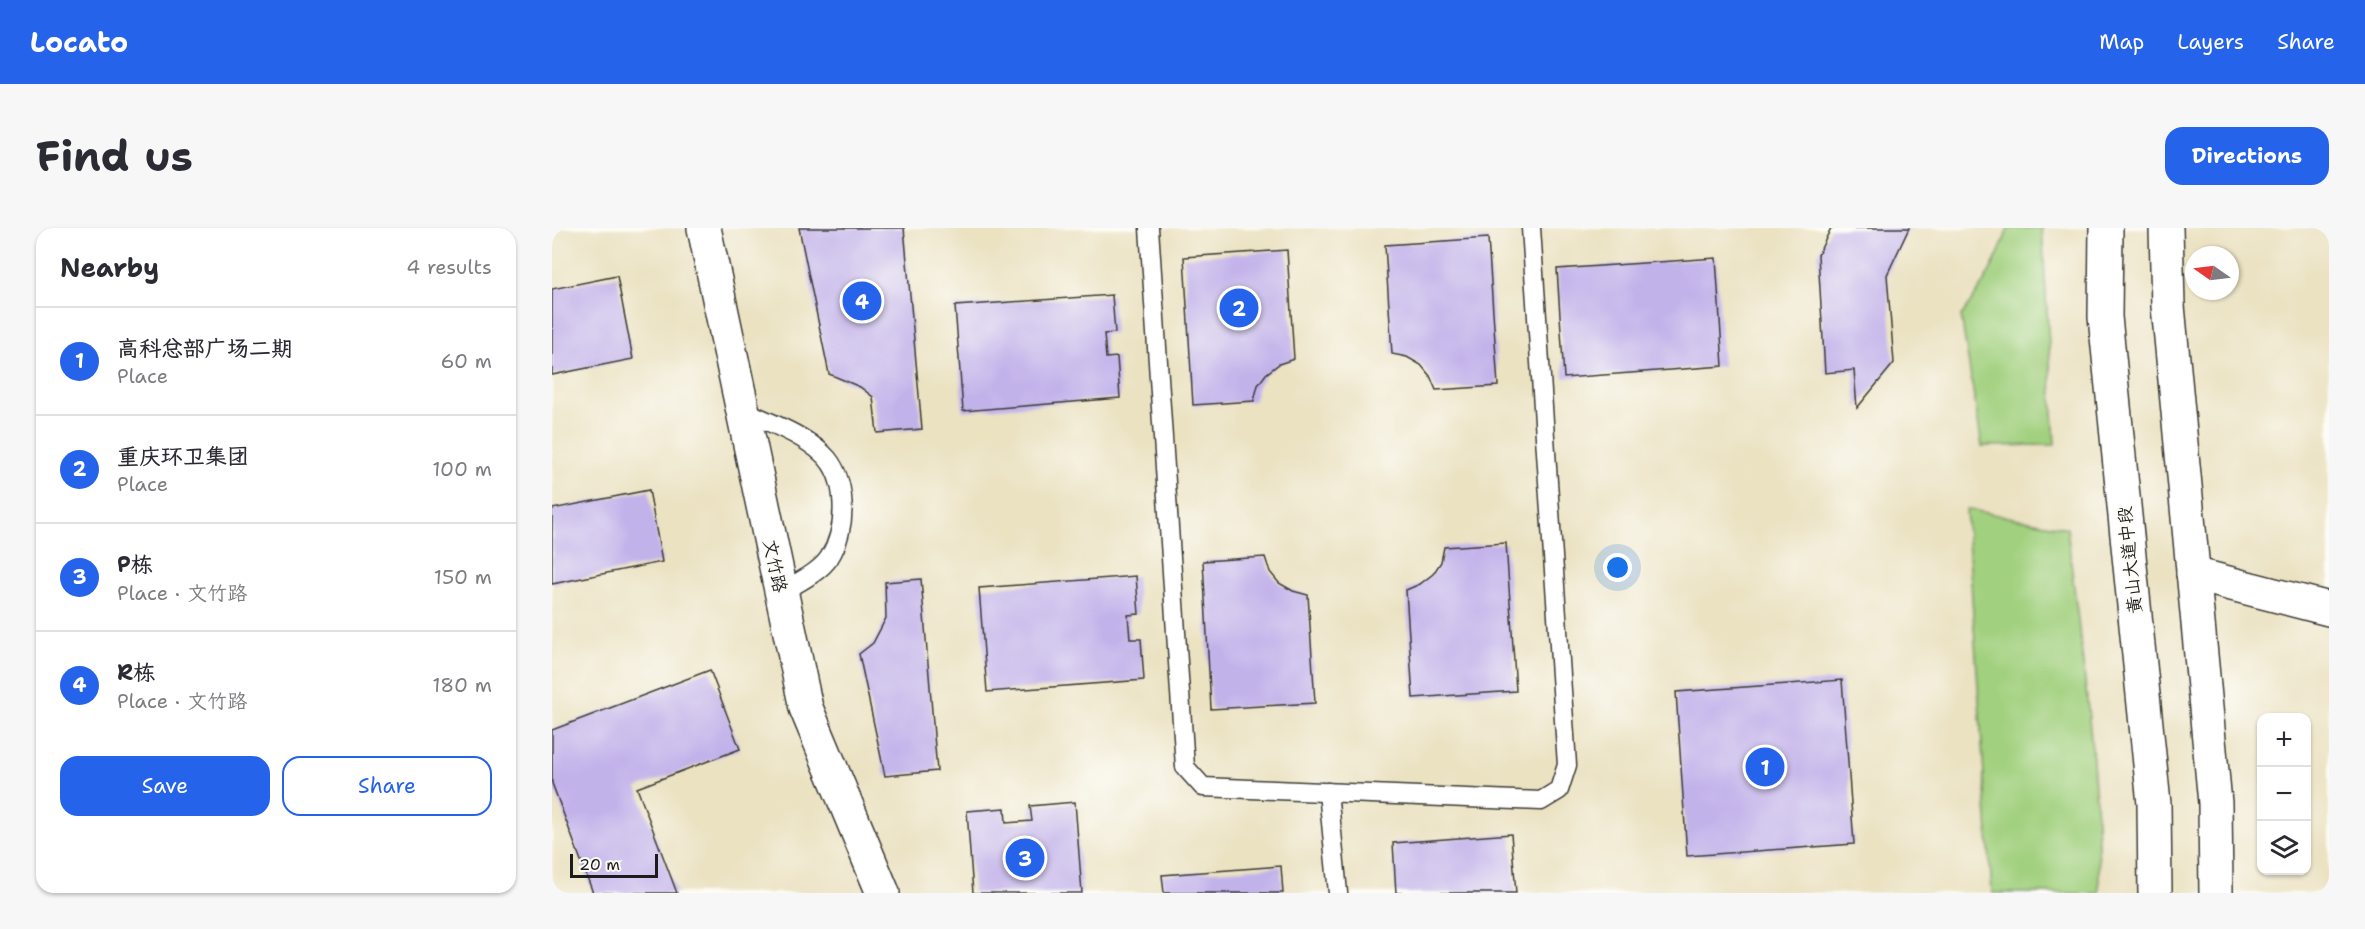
<!DOCTYPE html>
<html lang="en">
<head>
<meta charset="utf-8">
<style>
	:root { --surface:#fff; --page:#f7f7f7; --text:#2b2b33; --muted:#7c7c81; --line:#e1e1e2; --accent:#2563eb }
	body { margin:0; font-family:"Shantell Sans","LXGW WenKai TC",sans-serif; background:var(--page); color:var(--text) }
	.controls { position:absolute; right:18px; bottom:18px; display:grid; overflow:hidden; border-radius:12px; box-shadow:0 2px 4px #0004 }
	.controls button { width:54px; height:54px; display:grid; place-items:center; padding:0; border:0; border-bottom:2px solid var(--line); background:var(--surface); color:var(--text); font:30px sans-serif }
	.compass { position:absolute; left:1633px; top:18px; width:54px; height:54px; border-radius:50%; background:var(--surface); box-shadow:0 2px 4px #0004; rotate:284deg }
	.scale { position:absolute; left:18px; bottom:15px; width:88px; box-sizing:border-box; padding-left:6px; border:3px solid #1c1c1c; border-top:0; font-size:16px; line-height:21px; white-space:nowrap; color:#1c1c1c; -webkit-text-stroke:4px #fdfcf7; paint-order:stroke }
	.you { position:absolute; left:1066px; top:340px; width:21px; height:21px; margin:-15px; border:4px solid #fff; border-radius:50%; background:#1a73e8; box-shadow:0 0 0 9px #1a73e833 }
	.badge { display:grid; place-items:center; width:39px; height:39px; border-radius:50%; background:var(--accent); color:#fff; font-size:20px; font-weight:700 }
	.pin { position:absolute; translate:-50% -50%; border:3px solid #fff; box-shadow:0 2px 6px #0006 }
	.list { margin:0; padding:0; list-style:none }
	h2 { display:flex; justify-content:space-between; align-items:center; height:78px; margin:0; padding:0 24px; font-size:26px }
	h2 small { font-size:20px; font-weight:400; color:var(--muted) }
	.list li { display:grid; grid-template-columns:39px 1fr auto; gap:18px; align-items:center; box-sizing:border-box; height:108px; padding:0 24px; border-top:2px solid var(--line) }
	.list b { display:block; font-size:22px; white-space:nowrap }
	.list p { margin:0; font-size:20px; white-space:nowrap; color:var(--muted) }
	.list em { font-size:20px; font-style:normal; color:var(--muted) }
	.actions { display:flex; gap:12px; padding:18px 24px }
	.actions a { flex:1; padding:14px 0; border:2px solid var(--accent); border-radius:18px; text-align:center; font-size:21px; color:var(--accent) }
	.actions .main { background:var(--accent); color:#fff }
	.icon { flex:none; width:33px; height:33px; fill:none; stroke:currentColor; stroke-width:2; stroke-linecap:round; stroke-linejoin:round }
	.map { position:relative; flex:none; width:1777px; height:665px; overflow:hidden; border-radius:18px }
	header { display:flex; align-items:center; gap:36px; box-sizing:border-box; height:84px; padding:0 30px; background:var(--accent); color:#fff }
	header strong { font-size:28px }
	nav { display:flex; gap:33px; margin-inline-start:auto; font-size:21px }
	.intro { display:flex; align-items:center; justify-content:space-between; box-sizing:border-box; height:144px; padding:0 36px }
	h1 { margin:0; font-size:42px }
	.button { padding:15px 27px; border-radius:18px; background:var(--accent); color:#fff; font-size:21px; font-weight:700 }
	main { display:flex; gap:36px; padding:0 36px }
	aside { flex:1; background:var(--surface); border-radius:18px; box-shadow:0 2px 4px #0004 }
	.map>svg:first-child { display:block }
	.green { fill:#a1d07e; stroke:#5e764d; stroke-width:1.5 }
	.building { fill:#c2b2ea }
	.lines { fill:none; stroke-linecap:round; stroke-linejoin:round }
	.service-casing { stroke:#3b3a35; stroke-width:21 }
	.minor-casing { stroke:#3b3a35; stroke-width:36 }
	.tertiary-casing { stroke:#3b3a35; stroke-width:36 }
	.secondary-casing { stroke:#3b3a35; stroke-width:36 }
	.service { stroke:#fff; stroke-width:18 }
	.minor { stroke:#fff; stroke-width:33 }
	.tertiary { stroke:#fff; stroke-width:33 }
	.secondary { stroke:#fff; stroke-width:33 }
	.labels { text-anchor:middle; stroke-width:4.5; stroke-linejoin:round; paint-order:stroke }
	.street-label { font-size:18px; fill:#1c1c1c; stroke:#fdfcf7 }
</style>
</head>
<body>
<header>
<strong>Locato</strong>
<nav><a>Map</a><a>Layers</a><a>Share</a></nav>
</header>
<div class="intro"><h1>Find us</h1><a class="button">Directions</a></div>
<main>
<aside>
<h2>Nearby<small>4 results</small></h2>
<ul class="list">
<li><span class="badge">1</span><div><b>高科总部广场二期</b><p>Place</p></div><em>60 m</em></li>
<li><span class="badge">2</span><div><b>重庆环卫集团</b><p>Place</p></div><em>100 m</em></li>
<li><span class="badge">3</span><div><b>P栋</b><p>Place · 文竹路</p></div><em>150 m</em></li>
<li><span class="badge">4</span><div><b>R栋</b><p>Place · 文竹路</p></div><em>180 m</em></li>
</ul>
<div class="actions"><a class="main">Save</a><a>Share</a></div>
</aside>
<div class="map">
<svg width="1777" height="665" viewBox="0 0 1777 665">
	<rect width="100%" height="100%" fill="#fdfcf7"/>
	<filter id="ink" filterUnits="userSpaceOnUse"><feTurbulence type="fractalNoise" baseFrequency=".0167" numOctaves="2"/><feDisplacementMap in="SourceGraphic" scale="12" xChannelSelector="R" yChannelSelector="G"/><feConvolveMatrix kernelMatrix="1 2 1 2 8 2 1 2 1" color-interpolation-filters="sRGB"/></filter>
	<filter id="wash" filterUnits="userSpaceOnUse"><feTurbulence type="fractalNoise" baseFrequency=".008" numOctaves="4" result="noise"/><feDisplacementMap in="SourceGraphic" scale="24" xChannelSelector="R" yChannelSelector="G"/><feGaussianBlur stdDeviation="1.35" result="paint"/><feColorMatrix in="noise" values="0 0 0 0 0 0 0 0 0 0 0 0 0 0 0 0 0 1.4 0 .05"/><feComposite in="paint" operator="in"/></filter>
	<g filter="url(#wash)">
		<rect width="100%" height="100%" fill="#ebe2c2"/>
		<g class="green">
			<path d="M1456,0H1490L1503,217L1430,218L1409,88C1430,60 1446,33 1456,0Z"/>
			<path d="M1414,281L1515,300C1529,422 1547,543 1547,665H1440Z"/>
		</g>
		<g id="blocks">
			<g class="building">
				<path d="M247,0H352L370,201L325,205L321,169L308,159L277,146Z"/>
				<path d="M1279,0H1357L1335,47L1342,135L1305,180L1302,142L1273,145L1266,27Z"/>
				<path d="M936,10L946,158L884,162L878,148L869,137L855,129L840,126L833,17Z"/>
				<path d="M735,22L742,131L727,136L714,146L706,157L702,173L641,177L632,29Z"/>
				<path d="M1164,30L1171,138L1012,150L1005,41Z"/>
				<path d="M65,48L81,131L0,147V61Z"/>
				<path d="M560,67L563,105L552,106L554,130L565,129L568,170L411,183L403,78Z"/>
				<path d="M97,262L110,334L0,356V281Z"/>
				<path d="M954,315L964,463L861,470L854,362L868,356L881,346L889,334L892,319Z"/>
				<path d="M713,329L718,344L727,355L741,363L756,367L763,475L659,481L651,333Z"/>
				<path d="M584,348L587,386L576,387L578,411H589L592,452L435,464L427,360Z"/>
				<path d="M369,351L385,543L333,548L307,426L321,415L334,390L333,354Z"/>
				<path d="M158,442L188,521L85,560L125,665H41L0,555V502Z"/>
				<path d="M1290,452L1302,616L1135,628L1124,464Z"/>
				<path d="M523,574L530,665H421L415,583L453,580L454,595L480,593L478,578Z"/>
				<path d="M959,606L964,665H844L841,615Z"/>
				<path d="M729,638L731,665H612L610,647Z"/>
			</g>
		</g>
	</g>
	<g filter="url(#ink)">
		<use href="#blocks" fill-opacity="0" stroke="#3b3a35" stroke-width="1.5"/>
		<g class="lines">
			<g class="service-casing">
				<g id="service">
					<path d="M597,0L633,539L651,559L989,573L1007,562L1015,537L979,0"/>
					<path d="M189,181C215,194 249,205 271,226C296,249 296,301 277,330C267,345 244,355 229,365"/>
					<path d="M776,564L786,665"/>
				</g>
			</g>
			<g class="minor-casing">
				<path id="minor" d="M1641,346L1777,381"/>
			</g>
			<g class="tertiary-casing">
				<path id="tertiary" d="M152,0L254,480L331,665"/>
			</g>
			<g class="secondary-casing">
				<g id="secondary">
					<path d="M1554,0L1553,89L1602,576L1603,665"/>
					<path d="M1614,0L1616,78L1663,575L1664,665"/>
				</g>
			</g>
			<use href="#service" class="service"/>
			<use href="#minor" class="minor"/>
			<use href="#tertiary" class="tertiary"/>
			<use href="#secondary" class="secondary"/>
		</g>
	</g>
	<g class="labels">
		<g class="street-label">
			<text transform="translate(1578 332) rotate(-96)" y="6">黄山大道中段</text>
			<text transform="translate(223 338) rotate(78)" y="6">文竹路</text>
		</g>
	</g>
</svg>
<div class="controls">
<button>+</button>
<button>−</button>
<button><svg class="icon" aria-label="layers" viewBox="0 0 24 24"><path d="M12 4l9 5-9 5-9-5zM3 14l9 5 9-5"/></svg></button>
</div>
<svg class="compass" viewBox="-18 -18 36 36"><path d="M0-13l5 13h-10z" fill="#e53935"/><path d="M0 13l5-13h-10z" fill="#7c7c81"/></svg>
<div class="scale">20 m</div>
<div class="you"></div>
<div class="pin badge" style="left:1213px;top:539px">1</div>
<div class="pin badge" style="left:687px;top:80px">2</div>
<div class="pin badge" style="left:473px;top:630px">3</div>
<div class="pin badge" style="left:310px;top:73px">4</div>
</div>
</main>
</body>
</html>
